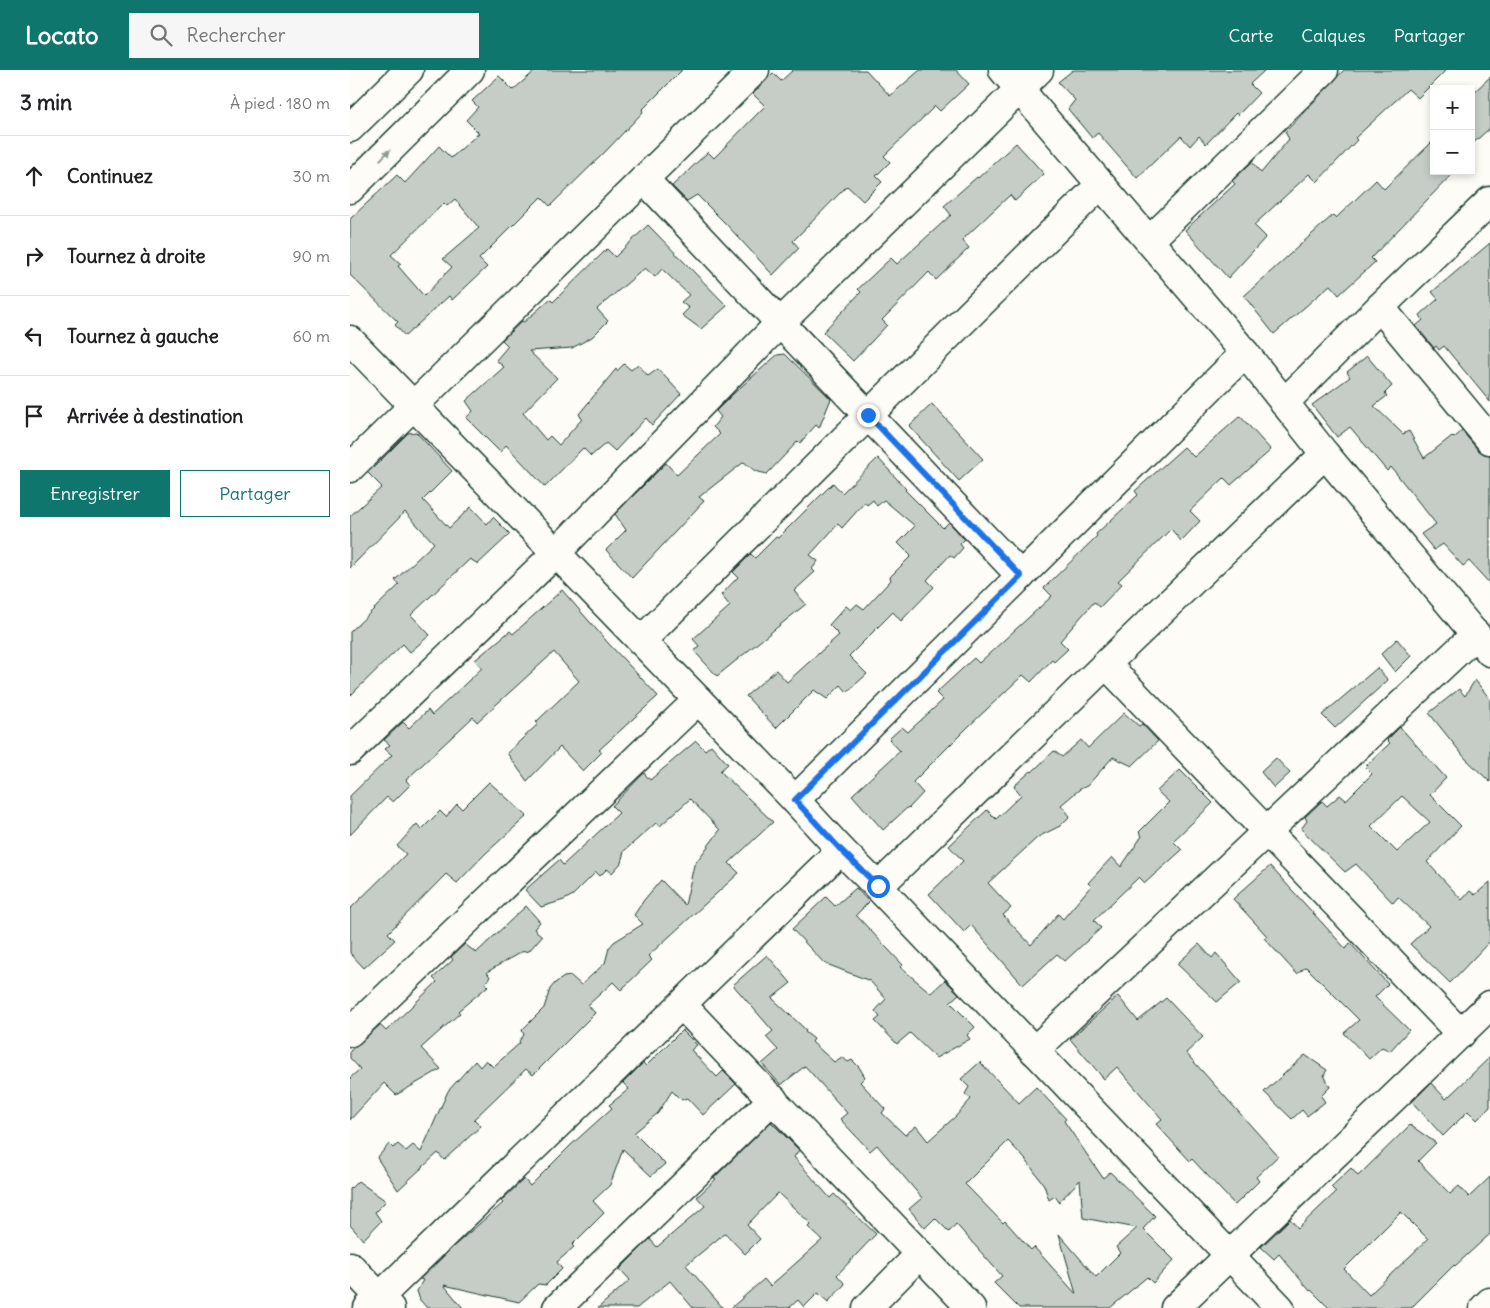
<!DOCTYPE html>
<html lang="fr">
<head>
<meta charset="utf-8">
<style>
	:root { --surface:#fff; --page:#f6f6f6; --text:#202124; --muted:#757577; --line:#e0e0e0; --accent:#0f766e }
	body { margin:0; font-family:Delius,sans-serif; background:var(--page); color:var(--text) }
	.controls { position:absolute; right:15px; top:15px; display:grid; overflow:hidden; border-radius:0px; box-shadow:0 2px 8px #0003 }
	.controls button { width:45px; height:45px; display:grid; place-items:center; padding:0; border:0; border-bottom:1px solid var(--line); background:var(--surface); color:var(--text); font:25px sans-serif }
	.stop { position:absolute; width:15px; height:15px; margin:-11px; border:4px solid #1a73e8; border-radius:50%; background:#fff }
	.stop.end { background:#1a73e8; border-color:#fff; box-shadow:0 1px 5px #0008 }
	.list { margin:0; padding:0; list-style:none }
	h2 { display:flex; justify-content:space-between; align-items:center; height:65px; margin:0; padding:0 20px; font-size:21px }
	h2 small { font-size:16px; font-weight:400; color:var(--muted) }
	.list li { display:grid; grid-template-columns:32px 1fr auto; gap:15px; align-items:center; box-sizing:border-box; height:80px; padding:0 20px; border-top:1px solid var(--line) }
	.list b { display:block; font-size:19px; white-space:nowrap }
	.list em { font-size:16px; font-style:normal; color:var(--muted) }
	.actions { display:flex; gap:10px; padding:15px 20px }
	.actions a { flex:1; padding:11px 0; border:1px solid var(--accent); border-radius:0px; text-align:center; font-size:18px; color:var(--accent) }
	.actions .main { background:var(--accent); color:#fff }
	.icon { flex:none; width:28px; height:28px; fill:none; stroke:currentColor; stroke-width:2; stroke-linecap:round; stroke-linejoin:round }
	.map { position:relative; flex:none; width:1140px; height:1238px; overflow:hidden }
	header { display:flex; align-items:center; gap:30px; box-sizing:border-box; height:70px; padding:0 25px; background:var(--accent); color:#fff }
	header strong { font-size:24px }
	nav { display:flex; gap:28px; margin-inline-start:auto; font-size:18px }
	.search { width:350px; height:45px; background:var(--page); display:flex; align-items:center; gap:12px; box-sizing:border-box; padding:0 18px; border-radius:0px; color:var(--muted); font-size:19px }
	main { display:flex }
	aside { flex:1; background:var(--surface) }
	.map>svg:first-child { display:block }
	.building { fill:#c6cdc7; stroke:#1f3d34; fill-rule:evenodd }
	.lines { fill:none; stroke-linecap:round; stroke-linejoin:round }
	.minor-casing { stroke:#1f3d34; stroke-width:31 }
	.minor { stroke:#fdfcf7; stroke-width:28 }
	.oneway { fill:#8e9c96 }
	.route { stroke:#1a73e8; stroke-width:6 }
</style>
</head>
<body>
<header>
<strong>Locato</strong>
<div class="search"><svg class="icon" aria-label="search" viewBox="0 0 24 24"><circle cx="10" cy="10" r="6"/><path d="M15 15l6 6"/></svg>Rechercher</div>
<nav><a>Carte</a><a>Calques</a><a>Partager</a></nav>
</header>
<main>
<aside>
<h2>3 min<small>À pied · 180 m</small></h2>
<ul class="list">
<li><svg class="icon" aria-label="ahead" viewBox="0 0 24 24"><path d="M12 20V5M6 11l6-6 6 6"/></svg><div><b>Continuez</b></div><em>30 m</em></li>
<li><svg class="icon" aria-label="right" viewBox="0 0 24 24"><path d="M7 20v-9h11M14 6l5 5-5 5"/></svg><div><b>Tournez à droite</b></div><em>90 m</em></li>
<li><svg class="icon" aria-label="left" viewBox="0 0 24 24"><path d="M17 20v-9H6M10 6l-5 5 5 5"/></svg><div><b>Tournez à gauche</b></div><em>60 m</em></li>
<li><svg class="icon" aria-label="arrive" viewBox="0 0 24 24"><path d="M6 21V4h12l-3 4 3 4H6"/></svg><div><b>Arrivée à destination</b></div></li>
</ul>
<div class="actions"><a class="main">Enregistrer</a><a>Partager</a></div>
</aside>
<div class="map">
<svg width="1140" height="1238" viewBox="0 0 1140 1238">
	<rect width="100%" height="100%" fill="#fdfcf7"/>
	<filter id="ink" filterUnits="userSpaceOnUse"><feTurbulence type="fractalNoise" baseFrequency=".02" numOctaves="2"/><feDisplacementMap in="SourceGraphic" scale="10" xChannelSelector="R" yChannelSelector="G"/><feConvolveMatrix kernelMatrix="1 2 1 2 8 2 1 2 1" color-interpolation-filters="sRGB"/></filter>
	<g filter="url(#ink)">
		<g class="building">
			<path d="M186,0H332L292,40L293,42L256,81L200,136L191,127L129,189L137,197L102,230L99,226L55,266L45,255L48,252L0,205V149L47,105L55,113L89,76L101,88L129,63L116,50L128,37L122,31L149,6L163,20ZM105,129L129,158L93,189L102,197L74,226L48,196L51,194L41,185L94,133L97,136Z"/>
			<path d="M443,0H516L540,26L570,0H606L619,14L590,41L585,36L534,86L540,92L526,106L532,112L513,131L497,116L443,171L449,178L423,205L377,155L347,125L337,131L322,116L358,82L364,88L415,36L403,24L418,8L423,3L431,11Z"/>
			<path d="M723,0H915L900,14L909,23L888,45L886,43L856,74L849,66L840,76L831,66L787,108L748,63L742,68L718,39L725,30L708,12Z"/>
			<path d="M994,0H1096L1068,28L1058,19L1005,68L1007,70L967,112L959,104L904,155L916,167L878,208L835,160L885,114L882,111L902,92L911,103L939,69L935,62Z"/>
			<path d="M1140,7V58L1121,75V25Z"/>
			<path d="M1084,70V101H1105L1021,188L1025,192L989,225L980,215L924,264L894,226L983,145L986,148L1026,110L1034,119Z"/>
			<path d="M666,73L694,104L665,131L660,125L612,170L619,178L586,210L579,202L532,250L537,255L503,291L473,262L511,222L508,219L541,188L547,194L601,145L594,136L627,107L628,108Z"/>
			<path d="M298,155L377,236L351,259L332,245L339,238L331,232L339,225L312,199L305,207L295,198L247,239L258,251L242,267L222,278L179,281L207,308L173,343L196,370L200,366L209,375L232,349L229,344L266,299L267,301L274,294L281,300L288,294L298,306L308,299L331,324L302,355L296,348L265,381L256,373L241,386L233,378L195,417L156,375L150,382L116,348L123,341L116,331L154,297L146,290L158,276L152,270L172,251L174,252L200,229L203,232L257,179L265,187Z"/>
			<path d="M1140,173V332L1094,276L1089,280L1086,276L1084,278L1066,256L1073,250L1070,245L1088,229L1082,222Z"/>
			<path d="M435,284L481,329L469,358L466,355L450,373L448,371L417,404L405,401L394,392L349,427L354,431L282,508L256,480L276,460L265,444L316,393L327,405L370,364L363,357L371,347L366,341L383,324L427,285Z"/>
			<path d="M1017,286L1042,316L1035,323L1037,326L1024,336L1053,364L1059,361L1074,388L1102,366L1104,368L1112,361L1128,380L1134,384L1140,385V514L1119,491L1113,496L1093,474L1084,480L1071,464L1086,454L1041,397L1037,401L1000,357L987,367L962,335L1000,307L997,302Z"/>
			<path d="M582,334L633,389L609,411L559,356Z"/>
			<path d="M890,346L921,380L881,415L874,408L840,441L850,451L831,471L821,459L768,511L772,514L750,537L744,532L710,571L718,579L704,592L702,590L681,612L673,605L618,657L563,712L573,723L559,738L558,737L533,760L502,725L550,681L539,669L552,657L558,662L593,630L586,623L624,588L629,593L702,526L694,518L747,466L746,464L788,425L785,421L834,377L844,387Z"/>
			<path d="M66,362L102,401L73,430L99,458L121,437L137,454L143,447L160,464L128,494L120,489L61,545L80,565L60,582L53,574L0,626V562L49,515L45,510L84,473L55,442L0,498V446L32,417L18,403L58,363Z"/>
			<path d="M528,388L556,419L555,420L593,458L599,452L612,467L615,469L610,474L613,478L604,488L600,485L577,510L584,517L551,551L543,542L499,586L517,604L497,622L491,615L477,629L464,620L426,658L396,626L426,600L437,612L489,565L479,555L496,536L501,540L507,534L514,539L541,510L540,507L561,486L548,473L565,456L534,430L527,436L523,430L517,435L515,432L492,458L488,454L460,485L468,491L462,499L465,502L444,521L456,534L367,606L344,581L350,577L343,569L380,536L371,525L388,507L383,502L401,484L405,488L426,467L428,468L483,413L492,423Z"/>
			<path d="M212,520L259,574L308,626L249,680L252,682L233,701L210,677L177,711L157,683L188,654L186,652L229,611L204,582L127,652L123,647L56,710L60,715L43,732L37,727L0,765V726L42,685L35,679L40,675L34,670L53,652L59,658L78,640L82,645L132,598L125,590L160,561L163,564Z"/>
			<path d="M1047,569L1061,586L1045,602L1031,584Z"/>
			<path d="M1027,598L1038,610L985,658L972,645Z"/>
			<path d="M1125,610L1140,629V712L1115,688L1079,643L1109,619L1115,626Z"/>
			<path d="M774,643L789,656L792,654L808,671L782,696L763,687L737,716L730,719L711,735L720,746L710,756L688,767L638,813L661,838L653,845L681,875L708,844L713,849L741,816L738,813L762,787L771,797L792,766L789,762L819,732L807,721L830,700L863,733L823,771L832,780L795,813L789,807L744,850L751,858L715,891L707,884L673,915L621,855L614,862L579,824L613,791L599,776L637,740L646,749L671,725L664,716L681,701L682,702L704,681L712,687L731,670L738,678Z"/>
			<path d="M1050,657L1096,708L1080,725L1111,756L1077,792L1112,830L1120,821L1125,825L1140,812V871L1100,913L1060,874L1079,856L1048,827L1043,833L1006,794L995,802L951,759L957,751L955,747L972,731L977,736L990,725L996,730L1022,704L1015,697L1040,673L1037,670ZM1052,726L1080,752L1047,782L1021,756Z"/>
			<path d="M346,671L355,680L361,675L378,694L370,701L423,752L379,793L389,803L298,886L302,890L271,920L263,912L238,935L245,943L183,1005L176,999L124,1049L131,1056L94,1090L88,1083L48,1120L27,1088L39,1074L43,1078L48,1074L56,1081L63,1075L71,1082L98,1021L125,991L130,997L136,990L143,997L170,973L169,971L174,965L172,960L194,938L200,919L205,913L214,907L221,906L231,915L255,893L259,878L264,872L293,854L284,845L294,830L311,810L335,835L344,795L370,760L340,729L310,756L306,753L274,781L271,793L262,803L257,799L250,806L246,802L223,825L214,830L191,837L175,820L209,790L213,795L269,743L262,736L294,703L300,710Z"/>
			<path d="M926,688L940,703L924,718L911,702Z"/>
			<path d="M139,712L177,746L135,784L107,813L96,804L38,863L45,870L14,898L0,883V839L56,784L47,776L67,754L71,760L90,741L96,747L107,734L112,739Z"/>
			<path d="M920,796L996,879L1000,873L1038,914L1025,927L1059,960L1040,981L1032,977L1019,989L994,963L1009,950L956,897L947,904L914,868L917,866L883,829Z"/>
			<path d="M506,818L519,832L506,845L553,895L550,897L581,923L595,910L609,924L600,932L625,957L617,965L620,969L586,988L560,963L547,974L525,951L530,947L525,941L536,929L520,911L474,893L442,859L476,827L485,836Z"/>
			<path d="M176,836L190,852L184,859L192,866L179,881L171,882L137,902L140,907L135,913L138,916L108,941L110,943L71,978L91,999L46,1025L34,1013L0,1050V1008L10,999L0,988V981L30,955L36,961L87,912L83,908L103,890L101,887L115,874L126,883Z"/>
			<path d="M849,874L862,888L866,883L891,912L867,932L827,894Z"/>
			<path d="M417,885L441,913L422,928L456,960L455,962L464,969L462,972L484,992L492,987L498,992L502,990L509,997L515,1007L510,1012L535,1039L532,1043L555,1065L566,1056L578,1071L606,1046L621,1029L615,1024L619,1017L611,1009L630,992L669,1033L686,1017L716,1049L714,1051L753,1108L760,1102L805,1146L793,1159L824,1190L803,1213L797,1207L760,1238H669L644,1213L652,1206L606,1154L599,1162L585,1148L575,1158L559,1139L572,1128L527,1075L520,1081L490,1049L497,1043L455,996L431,1015L412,994L428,980L416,967L423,961L383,915ZM658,1071L676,1090L694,1115L699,1130L705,1126L709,1132L730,1110L733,1148L787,1158L766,1177L770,1183L746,1207L709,1164L726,1224L684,1177L681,1180L655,1151L653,1153L615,1114Z"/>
			<path d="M768,926L788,951L816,928L853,967L836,983L928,1086L906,1107L909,1111L885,1135L842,1089L840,1091L806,1054L812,1049L767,997L754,1009L720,969Z"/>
			<path d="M332,960L347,975L341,980L367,1007L373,1001L386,1014L353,1045L337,1028L331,1030L322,1021L308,1043L284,1063L315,1094L301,1106L273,1079L260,1115L243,1131L254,1143L222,1175L224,1177L207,1192L212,1199L196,1215L188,1214L169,1232L94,1215L113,1238H77L70,1230L67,1221L73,1210L70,1209L104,1176L153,1133L151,1131L174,1109L180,1116L222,1074L262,1038L259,1035L279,1019L273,1013L293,993L296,996Z"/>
			<path d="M955,985L977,1000L974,1005L980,1017L971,1026L975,1032L957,1046L952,1040L942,1049L914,1022Z"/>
			<path d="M1140,987V1037L1127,1050L1118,1041L1093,1066L1062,1032L1081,1013L1096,1029Z"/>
			<path d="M421,1052L449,1080L444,1087L480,1128L484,1124L526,1164L487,1205L495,1214L478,1232L468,1223L454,1237L448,1230L439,1238H381L414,1209L420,1216L472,1170L458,1157L461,1154L428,1123L397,1155L410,1169L395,1184L375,1163L336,1195L373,1238H343L320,1211L287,1238H248L280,1210L270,1199L300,1169L307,1177L355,1136L347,1127L366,1109L364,1108Z"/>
			<path d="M1060,1055L1086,1073L1068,1091L1100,1124L1109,1116L1119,1127L1140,1107V1164L1105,1196L1104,1195L1061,1238H979L961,1220L960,1221L929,1184L924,1189L911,1177L940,1149L948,1158L986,1122L981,1117L1001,1098L1008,1106ZM1051,1142L1078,1169L1019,1225L994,1199Z"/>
			<path d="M8,1111L36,1131L25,1142L31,1151L13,1170L0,1155V1119Z"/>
		</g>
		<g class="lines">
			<g class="minor-casing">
				<g id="minor">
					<path d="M653,0L895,283L975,384L1140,582"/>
					<path d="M0,58L59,0"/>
					<path d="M294,109C419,242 545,373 671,506"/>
					<path d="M0,119L120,0"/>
					<path d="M800,170L974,0"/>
					<path d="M1030,237L1140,370"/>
					<path d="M0,270L445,730L491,780L528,817L930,1238"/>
					<path d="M934,333L1030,237L1140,131"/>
					<path d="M0,398L405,0"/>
					<path d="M291,571L750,115"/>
					<path d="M756,594L1111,964"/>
					<path d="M0,681L206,483L429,254L689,0"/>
					<path d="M445,730L895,283"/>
					<path d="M528,817L756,594L975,384"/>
					<path d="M332,935L621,1238"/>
					<path d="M0,962L348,630"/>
					<path d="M684,981L1126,564"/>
					<path d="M0,1196L40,1238"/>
					<path d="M18,1238L491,780"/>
					<path d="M207,1238L423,1029"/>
					<path d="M517,1238L570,1184"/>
					<path d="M825,1238L1140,935"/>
					<path d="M1134,1238L1140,1232"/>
				</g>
			</g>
			<use href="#minor" class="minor"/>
		</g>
		<defs><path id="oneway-solid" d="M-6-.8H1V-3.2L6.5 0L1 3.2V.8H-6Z" transform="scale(1.25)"/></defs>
		<use class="oneway" href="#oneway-solid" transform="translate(35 85) rotate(-45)"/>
	</g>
	<g class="lines" filter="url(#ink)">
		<path class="route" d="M518,345L671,506L445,730L491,780L528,816"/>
	</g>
</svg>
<div class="controls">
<button>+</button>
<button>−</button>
</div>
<div class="stop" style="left:528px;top:816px"></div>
<div class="stop end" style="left:518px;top:345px"></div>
</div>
</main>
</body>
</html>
